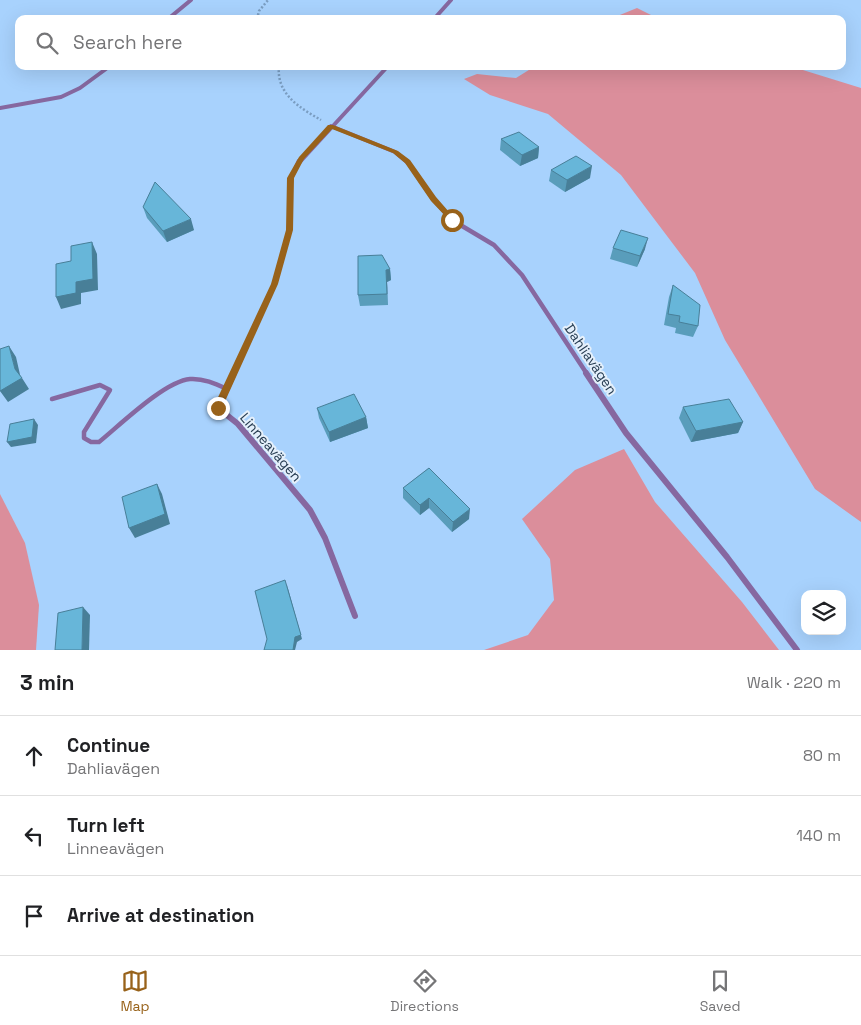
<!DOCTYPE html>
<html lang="en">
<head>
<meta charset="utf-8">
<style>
	:root { --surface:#fff; --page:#f6f6f6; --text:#202124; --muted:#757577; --line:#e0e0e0; --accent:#98621a }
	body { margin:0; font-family:"Space Grotesk",sans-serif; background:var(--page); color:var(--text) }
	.controls { position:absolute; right:15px; bottom:15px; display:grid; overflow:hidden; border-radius:10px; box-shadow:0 5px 20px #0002 }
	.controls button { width:45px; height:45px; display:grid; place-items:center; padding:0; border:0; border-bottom:1px solid var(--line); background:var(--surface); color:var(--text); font:25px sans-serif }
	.stop { position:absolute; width:15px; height:15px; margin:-11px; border:4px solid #98621a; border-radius:50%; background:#fff }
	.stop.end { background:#98621a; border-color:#fff; box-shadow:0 1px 5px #0008 }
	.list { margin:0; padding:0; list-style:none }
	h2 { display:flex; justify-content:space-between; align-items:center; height:65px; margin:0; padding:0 20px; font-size:21px }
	h2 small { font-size:16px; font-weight:400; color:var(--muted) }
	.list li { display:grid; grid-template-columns:32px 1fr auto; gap:15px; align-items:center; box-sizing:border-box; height:80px; padding:0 20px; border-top:1px solid var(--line) }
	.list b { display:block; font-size:19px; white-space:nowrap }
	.list p { margin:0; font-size:16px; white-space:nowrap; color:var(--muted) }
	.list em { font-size:16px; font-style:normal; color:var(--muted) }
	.icon { flex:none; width:28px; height:28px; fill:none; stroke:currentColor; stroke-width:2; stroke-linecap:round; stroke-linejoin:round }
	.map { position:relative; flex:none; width:861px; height:650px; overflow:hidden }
	.search { position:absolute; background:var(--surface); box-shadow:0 5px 20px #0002; left:15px; right:15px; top:15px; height:55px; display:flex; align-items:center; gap:12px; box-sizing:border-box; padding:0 18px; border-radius:10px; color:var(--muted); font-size:19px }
	.sheet { height:305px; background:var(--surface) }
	nav { display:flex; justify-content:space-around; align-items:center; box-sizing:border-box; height:70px; border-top:1px solid var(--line); background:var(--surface); font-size:14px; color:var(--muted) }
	nav a { display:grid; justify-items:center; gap:2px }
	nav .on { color:var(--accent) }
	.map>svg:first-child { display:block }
	.green { fill:#db8e9b }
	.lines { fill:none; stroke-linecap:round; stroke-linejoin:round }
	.path { stroke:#7a9dc1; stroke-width:2.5; stroke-dasharray:2 2; stroke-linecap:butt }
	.service { stroke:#8668a0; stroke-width:4.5 }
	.minor-far2 { stroke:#8668a0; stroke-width:4 }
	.minor-far1 { stroke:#8668a0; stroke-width:4.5 }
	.minor { stroke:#8668a0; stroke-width:6 }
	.wall { fill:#599dbb }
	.shaded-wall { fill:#487f98 }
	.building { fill:#67b6d9; stroke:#487f98 }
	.route { fill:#98621a }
	.labels { text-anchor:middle; stroke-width:4; stroke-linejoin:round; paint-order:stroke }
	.street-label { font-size:14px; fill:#273d52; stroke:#e5f0fb }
</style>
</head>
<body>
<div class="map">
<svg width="861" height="650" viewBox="0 0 861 650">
	<rect width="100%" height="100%" fill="#a8d2fd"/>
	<g class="green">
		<path d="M637,8L659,19H610Z"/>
		<path d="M531,66H790L861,88V522L815,489L725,340L695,273L621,175L548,114L490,95L464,79L477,74L516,78L532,68Z"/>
		<path d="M624,449L655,502L742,602L779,650H484L528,635L554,600L550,559L522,519L575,470Z"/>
		<path d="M0,494L25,543L39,605L36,650H0Z"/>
	</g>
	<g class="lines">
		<g class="path">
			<path d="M257,19L259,11L268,0"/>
			<path d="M279,66C276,94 300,108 321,120"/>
		</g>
		<path class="service" d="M52,399L100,385L110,390L84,432V438L91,442H99C120,425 165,381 190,379C203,378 216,384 227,389"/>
		<g class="minor-far2">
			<path d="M168,19L191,0"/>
			<path d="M434,19L451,0"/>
			<path d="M0,108L61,97L80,88L110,66"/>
			<path d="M331,126L395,152L408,163"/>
			<path d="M299,163L388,66"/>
		</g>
		<g class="minor-far1">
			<path d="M407,161L433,199L452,220L494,245L522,275L587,374"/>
			<path d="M233,374L275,283L289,230L291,178L299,161"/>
		</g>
		<g class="minor">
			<path d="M234,373L218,408L238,424L310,510L325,538L355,616"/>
			<path d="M586,373L626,433L727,557L797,650"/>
		</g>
	</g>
	<g class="wall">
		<path d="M501,139L539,147L538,158L520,166L500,150Z"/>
		<path d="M551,170L590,178L565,192L549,181Z"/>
		<path d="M143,207L194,230L167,242L147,218Z"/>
		<path d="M613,248L645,249L637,267L610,259Z"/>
		<path d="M390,269L391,280L387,282L388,305L360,306L358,295Z"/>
		<path d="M673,285L698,326L693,337L675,333L676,328L664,325L669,297Z"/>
		<path d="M683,407L743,422L738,433L691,442L679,418Z"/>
		<path d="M317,408L366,417L368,428L330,442L319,418Z"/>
		<path d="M429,468L469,519L452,532L429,508L420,515L403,498V488Z"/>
	</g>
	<g class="shaded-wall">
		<path d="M539,147L538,158L520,166L522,155Z"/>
		<path d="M592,166L590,178L565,192L567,180Z"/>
		<path d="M191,219L194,230L167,242L163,231Z"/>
		<path d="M648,238L645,249L637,267L640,256Z"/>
		<path d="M92,242L97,254L98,290L81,293V304L61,309L56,297L76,282Z"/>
		<path d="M390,269L391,280L387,282L388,305L386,270Z"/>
		<path d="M9,346L16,357L21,379L22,378L29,389L8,402L0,391L15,369Z"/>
		<path d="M366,417L368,428L330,442L329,432Z"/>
		<path d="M34,419L38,425L36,443L11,447L7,442Z"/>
		<path d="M743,422L738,433L691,442L696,431Z"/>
		<path d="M157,484L162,494L170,524L135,538L129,528Z"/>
		<path d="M429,498V508L420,515V505Z"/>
		<path d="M470,509L469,519L452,532L453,522Z"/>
		<path d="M287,585L302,639L297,642L295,650H293Z"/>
		<path d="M83,607L90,615L89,650H82Z"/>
	</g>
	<g class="building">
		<path d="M519,132L539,147L522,155L501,139Z"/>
		<path d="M576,156L592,166L567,180L551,170Z"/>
		<path d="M155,182L191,219L163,231L143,207Z"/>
		<path d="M621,230L648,238L640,256L613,248Z"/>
		<path d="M92,242L93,279L76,282V293L56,297V264L71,261V246Z"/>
		<path d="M382,255L390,269L386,270L387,294L358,295V256Z"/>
		<path d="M673,285L700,305L698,326L679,322L680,316L668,314Z"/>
		<path d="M9,346L15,369L22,378L0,391V349Z"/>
		<path d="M354,394L366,417L329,432L317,408Z"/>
		<path d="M729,399L743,422L696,431L683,407Z"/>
		<path d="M34,419L32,437L7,442L10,424Z"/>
		<path d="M429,468L470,509L453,522L429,498L420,505L403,488Z"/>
		<path d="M157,484L165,514L129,528L122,497Z"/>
		<path d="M285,580L301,635L295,637L293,650H264L267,639L255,591Z"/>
		<path d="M83,607L82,650H55L58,613Z"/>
	</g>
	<path class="route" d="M328,125H333L398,151L410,160L436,197L456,220L450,221L431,201L405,163L393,153L332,129L304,159L294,178L293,230L278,284L222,408L221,411H215L213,408L271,284L286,230L287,178L299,157Z"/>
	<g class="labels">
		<g class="street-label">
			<text transform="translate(591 359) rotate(56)" y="5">Dahliavägen</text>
			<text transform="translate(271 447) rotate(49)" y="5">Linneavägen</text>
		</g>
	</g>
</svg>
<div class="controls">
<button><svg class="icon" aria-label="layers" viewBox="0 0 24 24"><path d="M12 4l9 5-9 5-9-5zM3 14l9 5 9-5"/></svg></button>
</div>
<div class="stop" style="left:452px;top:220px"></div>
<div class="stop end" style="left:218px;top:408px"></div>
<div class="search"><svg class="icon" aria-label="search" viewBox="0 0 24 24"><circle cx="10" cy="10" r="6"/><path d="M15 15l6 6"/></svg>Search here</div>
</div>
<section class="sheet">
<h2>3 min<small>Walk · 220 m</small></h2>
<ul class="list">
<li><svg class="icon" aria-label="ahead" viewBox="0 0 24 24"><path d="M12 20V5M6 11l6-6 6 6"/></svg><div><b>Continue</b><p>Dahliavägen</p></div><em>80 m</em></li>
<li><svg class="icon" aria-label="left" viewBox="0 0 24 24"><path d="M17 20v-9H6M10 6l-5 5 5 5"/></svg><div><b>Turn left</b><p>Linneavägen</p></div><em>140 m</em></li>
<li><svg class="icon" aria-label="arrive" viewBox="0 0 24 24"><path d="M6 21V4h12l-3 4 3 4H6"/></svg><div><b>Arrive at destination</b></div></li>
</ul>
</section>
<nav>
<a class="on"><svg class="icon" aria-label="map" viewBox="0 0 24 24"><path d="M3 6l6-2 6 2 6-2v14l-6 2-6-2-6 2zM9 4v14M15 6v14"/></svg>Map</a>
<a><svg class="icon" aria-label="directions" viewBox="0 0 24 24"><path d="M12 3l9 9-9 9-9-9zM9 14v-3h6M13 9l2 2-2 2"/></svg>Directions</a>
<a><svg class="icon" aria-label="saved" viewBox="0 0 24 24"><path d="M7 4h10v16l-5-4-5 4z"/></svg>Saved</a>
</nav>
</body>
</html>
